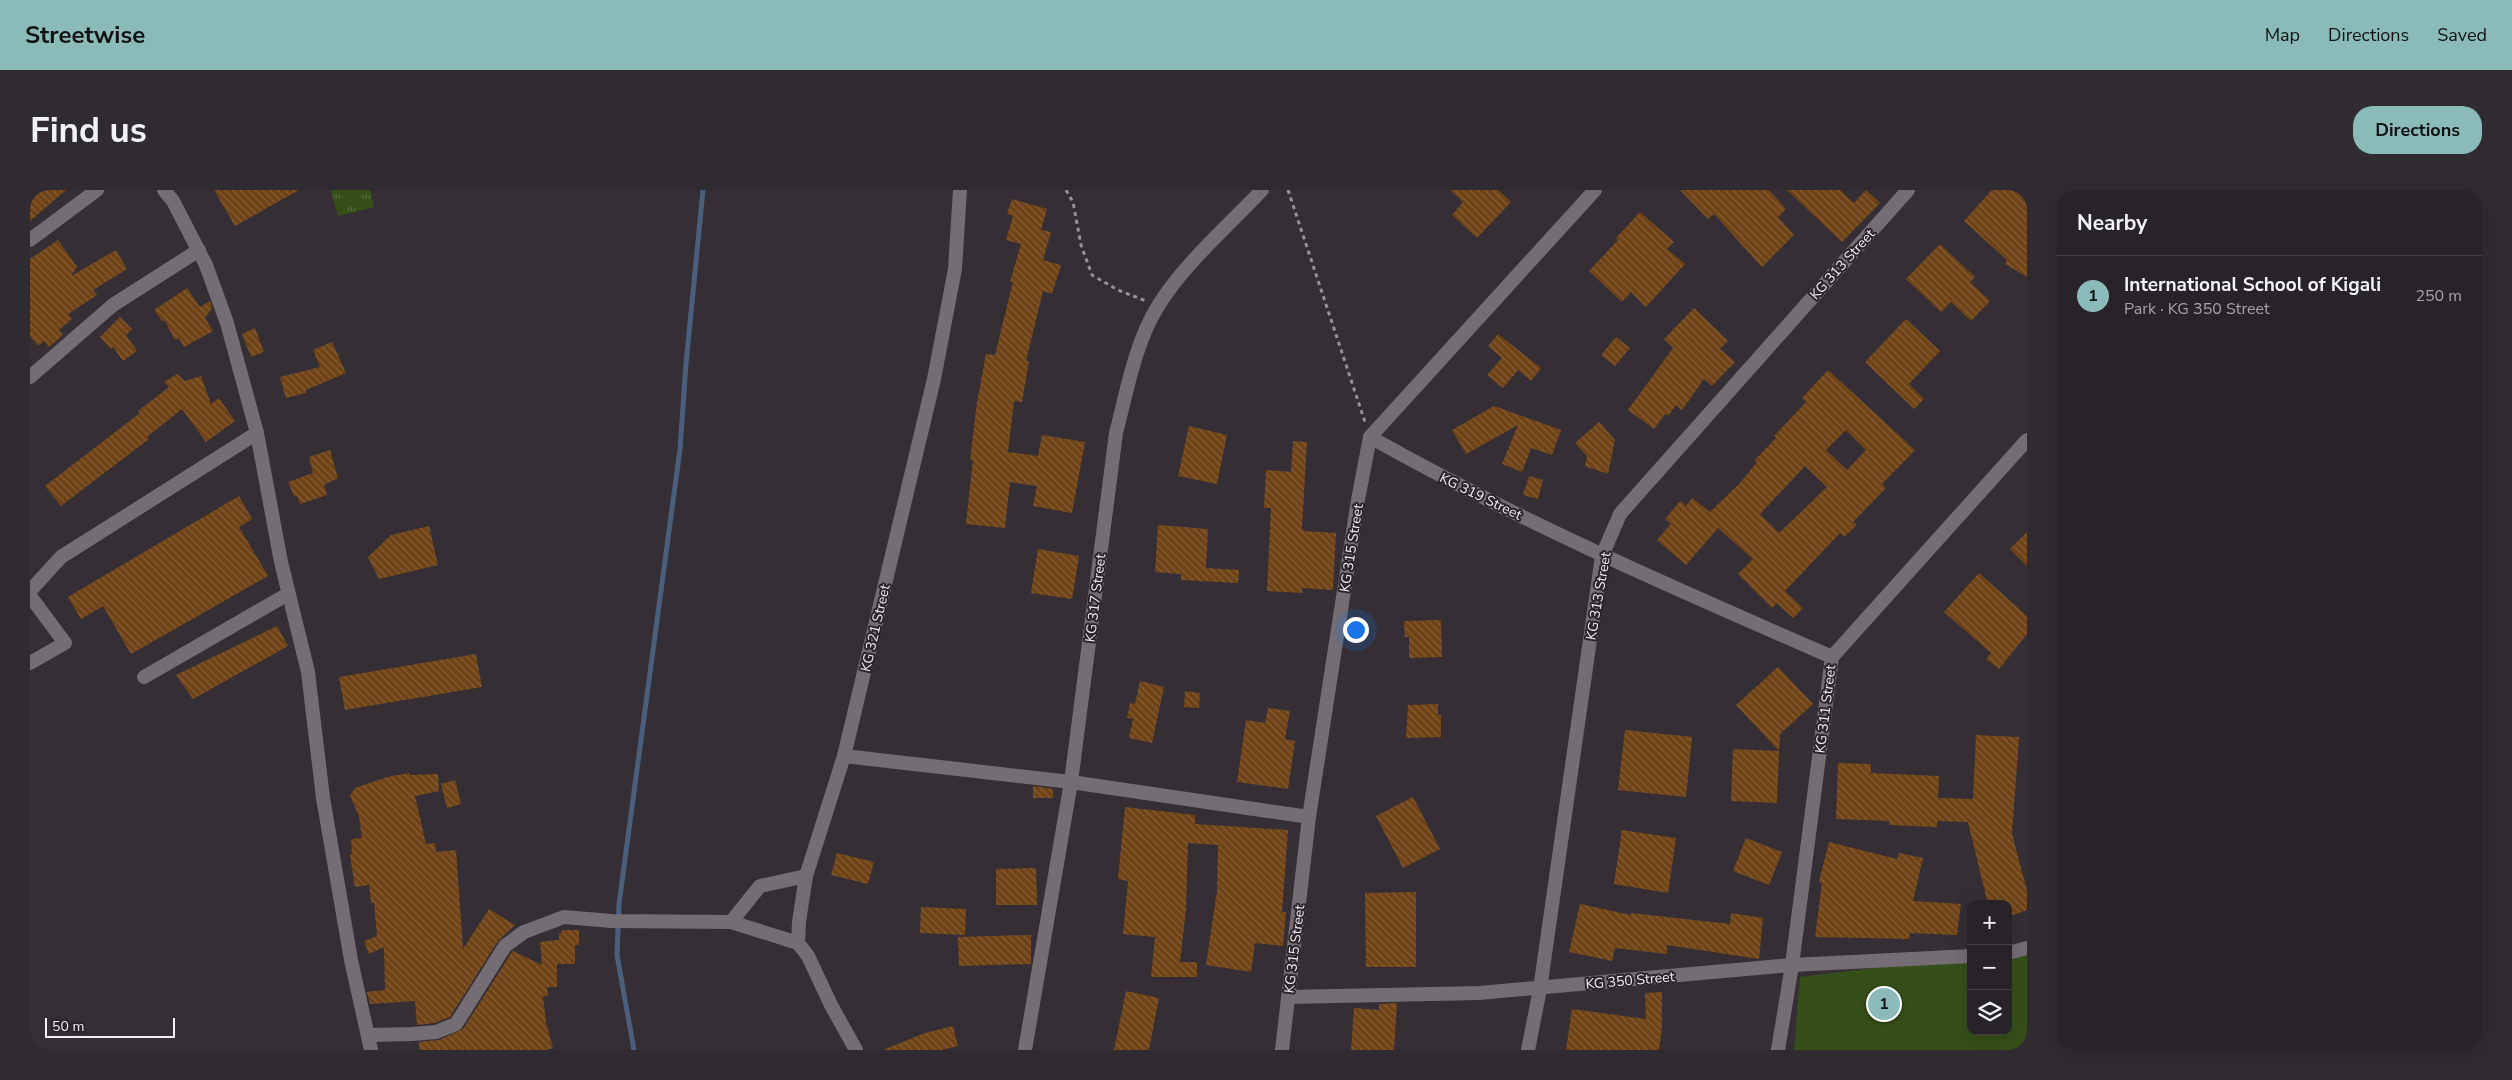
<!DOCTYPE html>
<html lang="en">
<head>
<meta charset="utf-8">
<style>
	:root { --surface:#282328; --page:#302b30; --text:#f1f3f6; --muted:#a5a4a8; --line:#444045; --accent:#8bbbb9 }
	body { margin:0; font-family:"Nunito Sans",sans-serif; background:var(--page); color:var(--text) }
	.controls { position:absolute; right:15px; bottom:15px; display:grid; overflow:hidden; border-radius:10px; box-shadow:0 5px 20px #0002 }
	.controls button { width:45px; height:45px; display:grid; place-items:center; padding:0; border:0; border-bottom:1px solid var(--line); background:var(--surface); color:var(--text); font:25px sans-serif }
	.scale { position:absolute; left:15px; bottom:12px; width:130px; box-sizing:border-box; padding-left:5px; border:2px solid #f3eff3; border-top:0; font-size:14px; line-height:18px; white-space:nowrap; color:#f3eff3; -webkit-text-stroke:4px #2b252b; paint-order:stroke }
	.you { position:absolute; left:1325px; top:439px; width:18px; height:18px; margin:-12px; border:4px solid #fff; border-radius:50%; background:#1a73e8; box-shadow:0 0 0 8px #1a73e833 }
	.badge { display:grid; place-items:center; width:32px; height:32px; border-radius:50%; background:var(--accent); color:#111; font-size:16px; font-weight:700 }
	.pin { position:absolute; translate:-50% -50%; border:2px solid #fff; box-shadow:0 1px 5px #0006 }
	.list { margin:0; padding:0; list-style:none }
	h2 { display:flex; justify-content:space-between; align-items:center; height:65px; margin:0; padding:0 20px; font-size:21px }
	h2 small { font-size:16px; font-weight:400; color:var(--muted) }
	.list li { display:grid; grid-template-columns:32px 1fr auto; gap:15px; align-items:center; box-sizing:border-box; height:80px; padding:0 20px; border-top:1px solid var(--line) }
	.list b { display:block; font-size:19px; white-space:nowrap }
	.list p { margin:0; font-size:16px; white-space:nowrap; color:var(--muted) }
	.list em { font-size:16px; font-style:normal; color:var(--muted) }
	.icon { flex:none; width:28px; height:28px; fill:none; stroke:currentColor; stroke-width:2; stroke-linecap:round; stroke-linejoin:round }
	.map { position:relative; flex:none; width:1997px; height:860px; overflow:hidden; border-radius:20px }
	header { display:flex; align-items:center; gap:30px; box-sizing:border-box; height:70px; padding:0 25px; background:var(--accent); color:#111 }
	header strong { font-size:24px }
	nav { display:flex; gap:28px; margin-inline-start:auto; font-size:18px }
	.intro { display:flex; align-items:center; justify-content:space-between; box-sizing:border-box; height:120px; padding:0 30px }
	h1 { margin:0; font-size:35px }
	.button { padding:12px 22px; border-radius:20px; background:var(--accent); color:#111; font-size:18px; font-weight:700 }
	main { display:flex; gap:30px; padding:0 30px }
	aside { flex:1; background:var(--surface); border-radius:20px; box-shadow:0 5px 20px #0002 }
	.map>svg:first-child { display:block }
	.grass { fill:url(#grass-tufts) }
	.park { fill:#364f19 }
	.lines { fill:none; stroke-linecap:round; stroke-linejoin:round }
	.stream { stroke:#4b5e7d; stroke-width:5 }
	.building { fill:url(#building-back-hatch); fill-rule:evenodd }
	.path { stroke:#979297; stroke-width:3; stroke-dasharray:4 4; stroke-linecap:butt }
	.minor { stroke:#746d74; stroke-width:14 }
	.labels { text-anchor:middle; stroke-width:4; stroke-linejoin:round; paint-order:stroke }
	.street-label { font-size:14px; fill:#f3eff3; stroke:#2b252b }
</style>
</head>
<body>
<header>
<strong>Streetwise</strong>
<nav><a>Map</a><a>Directions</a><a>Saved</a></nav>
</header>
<div class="intro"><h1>Find us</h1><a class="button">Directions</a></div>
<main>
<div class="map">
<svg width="1997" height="860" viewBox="0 0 1997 860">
	<defs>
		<pattern id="grass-tufts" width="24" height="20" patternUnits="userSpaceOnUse" patternTransform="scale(1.25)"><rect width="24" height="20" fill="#364f19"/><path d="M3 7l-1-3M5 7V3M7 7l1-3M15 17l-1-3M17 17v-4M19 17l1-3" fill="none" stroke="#54693b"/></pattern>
		<pattern id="building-back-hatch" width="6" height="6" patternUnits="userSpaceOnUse" patternTransform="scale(1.25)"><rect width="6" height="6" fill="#6f4315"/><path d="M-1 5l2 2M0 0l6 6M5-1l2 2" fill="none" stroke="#845e38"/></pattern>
	</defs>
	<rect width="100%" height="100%" fill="#352f35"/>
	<path class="grass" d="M301,0H340L344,17L308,26Z"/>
	<path class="park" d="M1997,759V860H1764L1770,787L1941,766V841H1978V761Z"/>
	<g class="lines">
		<path class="stream" d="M604,860L587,765L589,714L650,259L656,174L673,0"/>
	</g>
	<g class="building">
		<path d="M6,0H36L0,31V4Z"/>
		<path d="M184,0H269L205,36Z"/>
		<path d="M1420,0H1468L1481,12L1447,48L1422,25L1433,12Z"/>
		<path d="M1650,0H1739L1756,19L1748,27L1764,45L1732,77L1684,24L1678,29Z"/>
		<path d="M1757,0H1810L1824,13L1836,0L1850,13L1812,52Z"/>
		<path d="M1962,0H1993L1997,4V87L1975,74L1977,70L1934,31Z"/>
		<path d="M982,9L1017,19L1011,40L1021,42L1013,70L1031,75L1022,104L1013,101L996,171H999L992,212L984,211L978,262L1008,266L1012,245L1055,252L1042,323L1003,316L1007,296L980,292L975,338L936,334L943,270H940L947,212L956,164L965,165L983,92H980L991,54L976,50L983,26L977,24Z"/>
		<path d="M1610,22L1644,52L1637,59L1655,74L1616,117L1601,102L1592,112L1559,81L1588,50L1586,48Z"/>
		<path d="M28,50L47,77L41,86L86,60L97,79L63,100L67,105L38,124L42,129L29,140L33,145L19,157L14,151L8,156L0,146V69Z"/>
		<path d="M1910,54L1945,87L1940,92L1960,111L1941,131L1921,112L1911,122L1876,89Z"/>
		<path d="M157,98L170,117L180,111L182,118L175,128L183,141L154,157L149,148L145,150L135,131H132L124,120Z"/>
		<path d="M1664,118L1698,151L1690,159L1705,172L1682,196L1674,189L1652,220L1646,215L1638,226L1635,224L1624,239L1598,220L1643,158L1634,149Z"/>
		<path d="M90,127L102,139L96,145L107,161L93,171L83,157L81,159L70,147Z"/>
		<path d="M1876,129L1910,161L1879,194L1894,209L1884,219L1835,172Z"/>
		<path d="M225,138L234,162L221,167L212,144Z"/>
		<path d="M1468,144L1511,178L1501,191L1488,180L1473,198L1457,185L1472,168L1458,156Z"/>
		<path d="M1586,147L1600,158L1585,176L1571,165Z"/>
		<path d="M302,152L316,183L276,200V203L256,208L250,187L290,177L283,160Z"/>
		<path d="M1798,180L1885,260L1852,294L1856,298L1823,332L1827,335L1814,347L1810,343L1755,401L1773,418L1763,428L1747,413L1742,418L1708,384L1723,369L1688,338L1656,375L1627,350L1641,334L1635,329L1650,311L1656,316L1662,308L1680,322L1710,293L1727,272L1725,270L1746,248L1744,246L1776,212L1772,208ZM1816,240L1836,260L1817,280L1796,260ZM1775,276L1797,297L1749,343L1730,324Z"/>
		<path d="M147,184L155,191L171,186L181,214L189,208L205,231L176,252L152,219L117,247L119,249L94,268L31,316L15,296L110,223L108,221L139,197L134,192Z"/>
		<path d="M1464,216L1531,240L1522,265L1501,258L1492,282L1472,274L1488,235L1436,264L1422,240Z"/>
		<path d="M1569,232L1585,250L1578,284L1555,276L1557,266L1545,253Z"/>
		<path d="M1159,236L1197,245L1187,294L1148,286Z"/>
		<path d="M1263,251L1277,252L1272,338L1274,341L1306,343L1303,400L1272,398V403L1237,401L1241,318H1234L1236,280L1261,282Z"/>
		<path d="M300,260L308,288L294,295L297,305L270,314L267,306H264L258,292L283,283L279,267Z"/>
		<path d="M1499,286L1513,290L1508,309L1493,305Z"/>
		<path d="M209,306L222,329L209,337L238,386L101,464L73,416L51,429L38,407Z"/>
		<path d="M1128,335L1178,339L1176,378L1209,380L1208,393L1151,390V384L1125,382Z"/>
		<path d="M399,336L408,375L349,389L338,367L361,345Z"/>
		<path d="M1997,342V376L1980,359Z"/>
		<path d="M1008,359L1049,366L1042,409L1001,403Z"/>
		<path d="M1949,383L1997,426V444L1969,479L1956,469L1961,463L1914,422Z"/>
		<path d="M1411,430L1412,467L1379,468V447H1375L1374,431Z"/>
		<path d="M247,436L258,456L163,509L146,485Z"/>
		<path d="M446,464L452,497L315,520L309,487Z"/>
		<path d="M1748,477L1783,514L1750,544L1749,561L1706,515Z"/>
		<path d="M1110,491L1134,497L1122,553L1099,548L1103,529L1097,528L1100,513L1105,514Z"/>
		<path d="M1155,501L1170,503L1169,518L1154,517Z"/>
		<path d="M1408,514V525H1411V547L1376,548L1378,515Z"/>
		<path d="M1238,518L1260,521L1255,549L1265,551L1258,599L1207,592L1216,530L1235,533Z"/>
		<path d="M1595,540L1662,547L1656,607L1588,600Z"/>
		<path d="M1946,545L1989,547L1982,644L1997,701V720L1978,727V714H1958L1938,632L1907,631V637L1859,635V631L1806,629L1808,573L1841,574V583L1909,586L1908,608L1943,609Z"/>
		<path d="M1703,559L1749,561L1747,613L1701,611Z"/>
		<path d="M380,583V585L408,584L409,601L385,606L396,654L405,653L406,662L426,660L433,759L459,719L485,735L468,751L420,827L404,833L387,835L385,811L340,814L337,802L355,800L354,757L339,764L334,751L347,746L344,713H341L339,695L325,697L320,665L322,664L321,649L332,648L329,626L320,606L325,598L357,587Z"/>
		<path d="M425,590L431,614L417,618L411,594Z"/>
		<path d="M1003,596L1023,599V608H1003Z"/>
		<path d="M1383,607L1410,659L1373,678L1346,626Z"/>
		<path d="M1095,617L1165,625V634L1258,640L1252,722H1256L1253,756L1225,753L1221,782L1176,775L1187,701L1188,655L1158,653L1156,719L1150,772H1167V787H1121L1125,747L1093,744L1098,691L1088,689Z"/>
		<path d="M1592,640L1646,648L1638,703L1584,694Z"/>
		<path d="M1716,648L1752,662L1739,695L1703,681Z"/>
		<path d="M1799,652L1867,669L1869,663L1893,668L1883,711L1931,714L1927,745L1880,743L1879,749L1785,747L1792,693L1789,692Z"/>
		<path d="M807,663L844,672L838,694L801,685Z"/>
		<path d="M1006,678L1007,715H966V679Z"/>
		<path d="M1386,702V777H1336L1335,703Z"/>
		<path d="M1550,714L1601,725V723L1700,734L1701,723L1733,728L1729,769L1637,755V764L1585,758L1582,771L1539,762Z"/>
		<path d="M891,717L936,719L935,745L890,743Z"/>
		<path d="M532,740H549V755H545V774H527V797H517L518,806H513L516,833L523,858L516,860H389V852L409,850L433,839L482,762L483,761L512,775L510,752L529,750V743H532Z"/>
		<path d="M1001,745V774L929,776L928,747Z"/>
		<path d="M1096,801L1129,808L1119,860H1084Z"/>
		<path d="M1632,802V837L1629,860H1536L1542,819L1616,829L1615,803Z"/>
		<path d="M1367,813L1364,860H1321L1324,818L1349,820V814Z"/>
		<path d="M923,836L928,856L912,860H853L895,843Z"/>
	</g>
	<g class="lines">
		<g class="path">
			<path d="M1036,0L1043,12L1051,55L1062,85L1088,100L1116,111"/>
			<path d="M1258,0L1335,232"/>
		</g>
		<g class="minor">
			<path d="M134,0L143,11L176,75L197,133L227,243L251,372L278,482L293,608L321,770L341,860"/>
			<path d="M0,50L67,0"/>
			<path d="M0,187L83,115L169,60"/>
			<path d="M1340,247C1489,331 1646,399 1802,467"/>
			<path d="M0,401L31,367L227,243"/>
			<path d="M0,406L35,453L0,473"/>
			<path d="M114,487L258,404"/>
			<path d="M814,566L1041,592L1279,627"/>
			<path d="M701,732L730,696L776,686"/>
			<path d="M1978,763L1997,758"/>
			<path d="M1258,807L1449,803L1762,775L1941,766"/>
			<path d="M339,845L382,844L406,842L426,834L475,756L494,742L534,727L581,731L701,732L768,753"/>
			<path d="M826,860L801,815L778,766L768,753L769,732L776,686L814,566L904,189L925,79L930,0"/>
			<path d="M995,860L1041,592L1086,243C1097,201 1105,153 1128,116C1154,74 1198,36 1232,0"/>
			<path d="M1252,860L1279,627L1328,310L1340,247L1565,0"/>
			<path d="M1498,860L1510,799L1572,366L1590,324L1878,0"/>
			<path d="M1748,860L1762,775L1802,467L1997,250"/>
		</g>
	</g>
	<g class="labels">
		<g class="street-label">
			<text transform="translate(1812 74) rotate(-48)" y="5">KG 313 Street</text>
			<text transform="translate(1451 306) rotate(26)" y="5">KG 319 Street</text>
			<text transform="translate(1321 358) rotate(-81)" y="5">KG 315 Street</text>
			<text transform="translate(1568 406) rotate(-80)" y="5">KG 313 Street</text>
			<text transform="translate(1065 408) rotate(-83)" y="5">KG 317 Street</text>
			<text transform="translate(845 438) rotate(-77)" y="5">KG 321 Street</text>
			<text transform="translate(1795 519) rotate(-83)" y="5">KG 311 Street</text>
			<text transform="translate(1264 759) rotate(-83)" y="5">KG 315 Street</text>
			<text transform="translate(1600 790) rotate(-5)" y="5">KG 350 Street</text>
		</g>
	</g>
</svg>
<div class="controls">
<button>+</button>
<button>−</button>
<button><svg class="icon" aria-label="layers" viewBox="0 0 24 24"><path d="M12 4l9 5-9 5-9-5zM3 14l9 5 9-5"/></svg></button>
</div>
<div class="scale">50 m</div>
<div class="you"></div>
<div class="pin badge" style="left:1854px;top:814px">1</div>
</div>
<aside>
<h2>Nearby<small></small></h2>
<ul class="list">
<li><span class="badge">1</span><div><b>International School of Kigali</b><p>Park · KG 350 Street</p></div><em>250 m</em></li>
</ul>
</aside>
</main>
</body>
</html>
